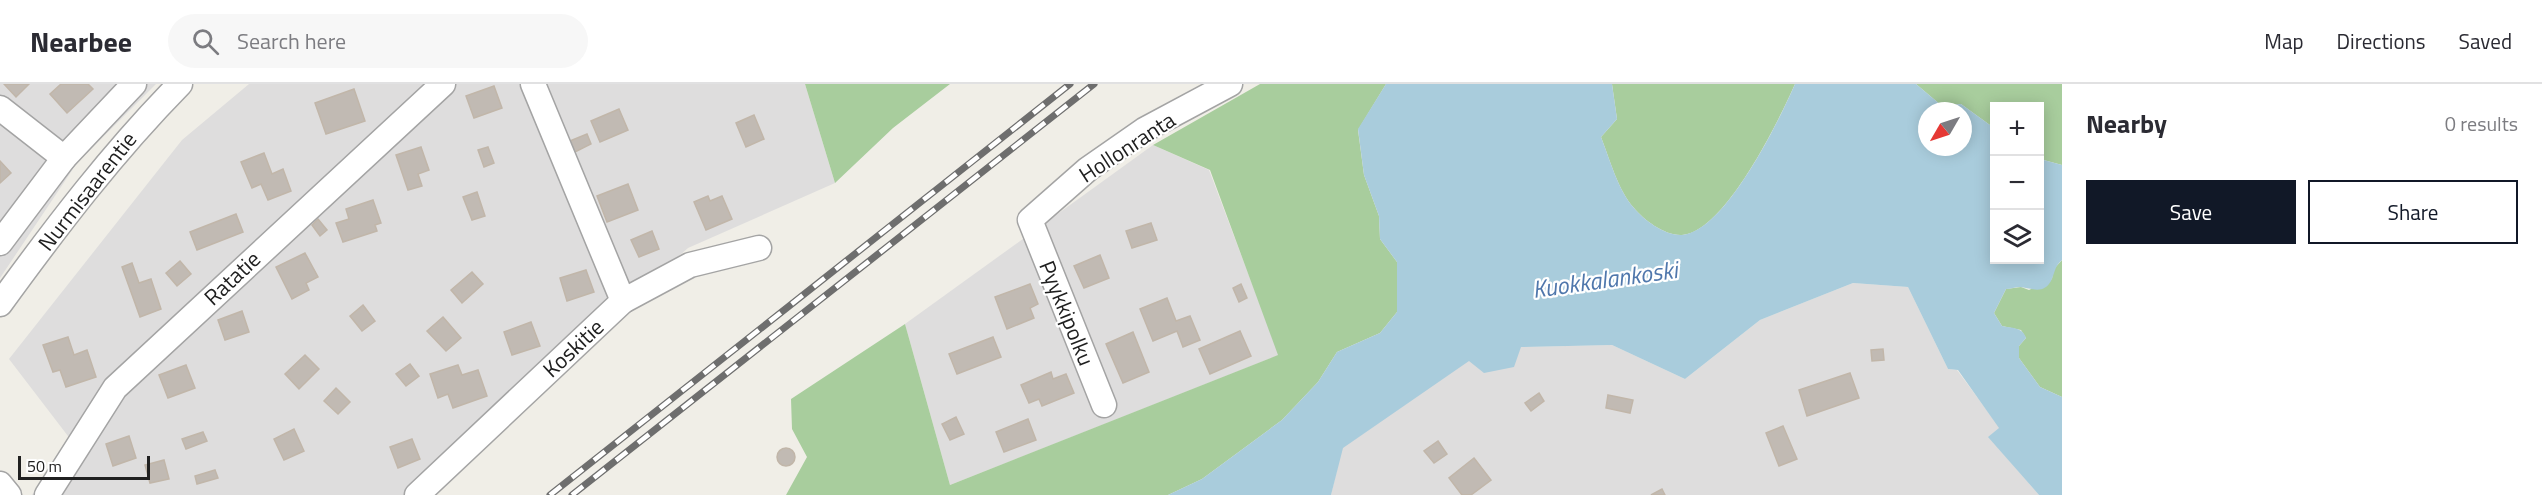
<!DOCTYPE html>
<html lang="en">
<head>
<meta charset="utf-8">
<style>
	:root { --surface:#fff; --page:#f7f7f7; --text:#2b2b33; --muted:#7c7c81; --line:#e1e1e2; --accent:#111827 }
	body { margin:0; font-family:"Titillium Web",sans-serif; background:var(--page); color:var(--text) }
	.controls { position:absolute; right:18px; top:18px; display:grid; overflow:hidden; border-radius:0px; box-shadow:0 3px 15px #0003 }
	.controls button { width:54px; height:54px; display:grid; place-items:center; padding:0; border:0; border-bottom:2px solid var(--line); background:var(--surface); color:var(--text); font:30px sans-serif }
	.compass { position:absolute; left:1918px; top:18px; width:54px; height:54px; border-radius:50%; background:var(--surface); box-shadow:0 3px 15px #0003; rotate:231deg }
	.scale { position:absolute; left:18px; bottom:15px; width:132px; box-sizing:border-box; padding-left:6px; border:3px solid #202020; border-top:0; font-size:16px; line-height:21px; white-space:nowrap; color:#202020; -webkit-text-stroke:4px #fff; paint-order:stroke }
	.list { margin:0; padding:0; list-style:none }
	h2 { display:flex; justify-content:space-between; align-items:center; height:78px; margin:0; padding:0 24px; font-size:26px }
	h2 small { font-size:20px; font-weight:400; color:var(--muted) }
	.actions { display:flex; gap:12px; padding:18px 24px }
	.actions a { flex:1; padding:14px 0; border:2px solid var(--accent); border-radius:0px; text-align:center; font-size:21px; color:var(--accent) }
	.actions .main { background:var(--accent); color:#fff }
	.icon { flex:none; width:33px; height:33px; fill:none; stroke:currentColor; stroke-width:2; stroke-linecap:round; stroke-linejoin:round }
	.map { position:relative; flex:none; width:2062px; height:411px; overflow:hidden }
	header { display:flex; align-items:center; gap:36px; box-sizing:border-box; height:84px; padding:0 30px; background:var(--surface); border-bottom:2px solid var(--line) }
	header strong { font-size:28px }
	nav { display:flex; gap:33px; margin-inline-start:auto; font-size:21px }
	.search { width:420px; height:54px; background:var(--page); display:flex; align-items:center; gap:15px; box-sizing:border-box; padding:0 21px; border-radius:33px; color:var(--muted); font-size:22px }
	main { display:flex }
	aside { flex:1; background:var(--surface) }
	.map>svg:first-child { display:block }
	.residential { fill:#dedddd }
	.forest { fill:#a8cd9d }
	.water { fill:#a9ccdc; fill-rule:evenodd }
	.building { fill:#c1bab3; stroke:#c1b6a9; stroke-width:1.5 }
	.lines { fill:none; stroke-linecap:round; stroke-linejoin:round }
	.minor-casing { stroke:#a4a4a4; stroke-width:27 }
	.minor { stroke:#fff; stroke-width:24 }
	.rail-casing { stroke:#6e6e6e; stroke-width:7 }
	.rail { stroke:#fff; stroke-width:4.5; stroke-dasharray:14; stroke-linecap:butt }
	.labels { text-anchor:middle; stroke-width:4.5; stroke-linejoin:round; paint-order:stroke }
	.street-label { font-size:22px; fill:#202020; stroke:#fff }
	.water-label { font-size:24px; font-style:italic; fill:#4f77ac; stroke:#fff }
</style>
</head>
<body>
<header>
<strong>Nearbee</strong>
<div class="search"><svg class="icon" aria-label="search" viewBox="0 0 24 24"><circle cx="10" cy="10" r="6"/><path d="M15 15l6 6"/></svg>Search here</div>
<nav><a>Map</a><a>Directions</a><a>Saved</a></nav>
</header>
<main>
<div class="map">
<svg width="2062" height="411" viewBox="0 0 2062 411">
	<rect width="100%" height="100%" fill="#f0eee7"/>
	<g class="residential">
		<path d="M0,0H156L77,79L0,194Z"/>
		<path d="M249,0H805L835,99L688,164L407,411H32L71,356L9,275L182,56Z"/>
		<path d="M1153,61L1209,86L1279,271L950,401L905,240Z"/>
		<path d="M1853,199L1908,203L1948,285L1957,286L2000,344L1989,353L2039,411H1331L1342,364L1469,276L1520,263L1612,261L1685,295L1760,236Z"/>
	</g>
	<g class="forest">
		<path d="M805,0H950L893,44L835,99Z"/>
		<path d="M1260,0H1386L1358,46L1364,91L1379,132L1380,155L1397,178V228L1380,249L1337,268L1318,298L1282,336L1202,395L1168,411H786L807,373L792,345L791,315L905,240L950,401L1278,271L1210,86L1153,61Z"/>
		<path d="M1612,0H1795C1779,36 1725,148 1682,151C1665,152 1644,136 1634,124C1618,106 1610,76 1601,53L1617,35Z"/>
		<path d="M1916,0H2062V81L2040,75V22H1994V44L1961,20L1942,22Z"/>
		<path d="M2062,176V313L2040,303L2019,274V262L2026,254L2021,246L2002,242L1994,229L2006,205L2021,203L2029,206L2052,195L2053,186Z"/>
	</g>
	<path class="water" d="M1386,0H1612L1617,35L1601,53C1610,76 1618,106 1634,124C1644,136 1665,152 1682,151C1725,148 1779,37 1795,0H1916L1942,22L1961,20L1994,44V176H2040V75L2062,81V176C2054,183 2055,189 2051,197C2043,211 2032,204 2020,203C2016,203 2010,205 2006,205L1994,229L2002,242C2011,244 2023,243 2026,254L2019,262V274L2040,303L2062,313V411H2039L1988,353L1999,344L1958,286L1948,285L1908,203L1853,199L1760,236L1685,295L1612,261L1521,263L1514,283L1484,289L1469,277L1343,364L1331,411H1168L1202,395L1282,336L1318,298L1337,268L1380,249L1397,228V178L1380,155L1379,132L1364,91L1358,45ZM1927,27H1963V63H1927Z"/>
	<g class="building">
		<path d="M4,0H29L16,13Z"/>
		<path d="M61,0H88L93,5L67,29L50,10Z"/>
		<path d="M494,2L502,24L474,34L466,12Z"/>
		<path d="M354,5L365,37L326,50L315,19Z"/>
		<path d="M619,25L628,46L600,58L591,37Z"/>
		<path d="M754,31L764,55L746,63L736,39Z"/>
		<path d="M587,50L591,60L575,68L570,57Z"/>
		<path d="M421,63L429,86L418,90L422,102L408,106L396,71Z"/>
		<path d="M488,63L494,79L484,83L478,66Z"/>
		<path d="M264,69L272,90L283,85L291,107L268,116L261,100L252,104L241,78Z"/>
		<path d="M0,77L11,89L0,99Z"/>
		<path d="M628,100L638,126L607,138L597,112Z"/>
		<path d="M477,108L485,132L472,136L463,113Z"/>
		<path d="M708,112L710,117L722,112L732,135L706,146L694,118Z"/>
		<path d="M373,116L381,139L375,141L377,147L343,158L336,139L349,135L346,125Z"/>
		<path d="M236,130L243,148L197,166L190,148Z"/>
		<path d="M318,135L327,146L320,152L312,141Z"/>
		<path d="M1151,139L1157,156L1132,164L1126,147Z"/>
		<path d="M652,147L659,165L639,173L631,156Z"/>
		<path d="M305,169L318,193L306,199L309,206L292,215L276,183Z"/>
		<path d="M1100,171L1109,194L1084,204L1074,182Z"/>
		<path d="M180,177L191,190L177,202L166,189Z"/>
		<path d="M132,179L139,199L151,195L161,225L140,233L122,183Z"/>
		<path d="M586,186L594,208L567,217L560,194Z"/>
		<path d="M472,188L483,200L462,219L451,206Z"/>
		<path d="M1030,200L1038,220L1030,224L1034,234L1007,245L995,213Z"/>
		<path d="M1241,200L1247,214L1239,218L1233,204Z"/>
		<path d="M1167,214L1176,237L1190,232L1200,256L1183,263L1177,247L1153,257L1140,225Z"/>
		<path d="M363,221L375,237L362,247L350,232Z"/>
		<path d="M242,227L249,248L225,256L218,236Z"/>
		<path d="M443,233L461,254L446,267L427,247Z"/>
		<path d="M531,238L540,262L512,271L504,248Z"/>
		<path d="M1240,247L1251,272L1210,290L1199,265Z"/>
		<path d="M1133,248L1149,288L1123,299L1106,260Z"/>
		<path d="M68,253L74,271L87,266L96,293L66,303L60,286L53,288L43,261Z"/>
		<path d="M993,253L1001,273L957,290L949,270Z"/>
		<path d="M1883,265L1884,276L1872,277L1871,266Z"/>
		<path d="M305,271L319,285L299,305L285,290Z"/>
		<path d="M410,280L419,292L406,302L396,290Z"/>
		<path d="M186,281L195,304L168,314L159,291Z"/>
		<path d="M458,281L462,291L478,286L487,312L453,324L448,310L438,314L430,290Z"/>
		<path d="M1051,288L1053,295L1066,290L1074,309L1042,322L1039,315L1029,319L1021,301Z"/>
		<path d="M1850,289L1859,314L1807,332L1799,306Z"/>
		<path d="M336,304L350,318L338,330L324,317Z"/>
		<path d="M1539,309L1544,317L1531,327L1525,319Z"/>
		<path d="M1608,311L1633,316L1630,329L1606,324Z"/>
		<path d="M956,333L964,350L950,356L942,340Z"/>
		<path d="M1028,335L1036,356L1004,368L996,348Z"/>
		<path d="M1783,342L1797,375L1779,382L1766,349Z"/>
		<path d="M294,345L304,367L284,376L274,355Z"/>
		<path d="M203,348L207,357L186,365L182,355Z"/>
		<path d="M129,352L136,374L113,382L106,360Z"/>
		<path d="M412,355L420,375L398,384L390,363Z"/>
		<path d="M1438,357L1447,370L1434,379L1424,367Z"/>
		<circle cx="786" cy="373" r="9"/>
		<path d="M1474,374L1491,396L1471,411H1462L1449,394Z"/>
		<path d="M164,376L169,395L150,399L145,381Z"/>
		<path d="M215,386L218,394L197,400L195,392Z"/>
		<path d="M1662,405L1665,411H1651Z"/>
	</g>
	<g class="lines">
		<g class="minor-casing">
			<g id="minor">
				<path d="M533,0L623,217"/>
				<path d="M0,24L64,74"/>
				<path d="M0,159L64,74L134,0"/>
				<path d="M0,220C56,143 113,68 180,0"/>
				<path d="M1104,321L1030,136L1088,85L1144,46L1230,0"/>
				<path d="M0,400L9,411"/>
				<path d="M47,411L115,304L443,0"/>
				<path d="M417,411L623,217L690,181L759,164"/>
			</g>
		</g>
		<use href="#minor" class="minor"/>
		<g class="rail-casing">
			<g id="rail">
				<path d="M550,411L1070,0"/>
				<path d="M572,411L1094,0"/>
			</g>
		</g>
		<use href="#rail" class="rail"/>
	</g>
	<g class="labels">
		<g class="street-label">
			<text transform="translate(1127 63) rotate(-33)" y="8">Hollonranta</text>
			<text transform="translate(87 107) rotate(-52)" y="8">Nurmisaarentie</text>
			<text transform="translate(232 194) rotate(-43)" y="8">Ratatie</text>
			<text transform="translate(1067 229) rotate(68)" y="8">Pyykkipolku</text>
			<text transform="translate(573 264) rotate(-43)" y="8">Koskitie</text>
		</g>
		<g class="water-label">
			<text transform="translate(1605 196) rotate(-8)" y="8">Kuokkalankoski</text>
		</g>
	</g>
</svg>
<div class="controls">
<button>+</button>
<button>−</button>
<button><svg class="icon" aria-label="layers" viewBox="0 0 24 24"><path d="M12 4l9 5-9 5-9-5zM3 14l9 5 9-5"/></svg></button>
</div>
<svg class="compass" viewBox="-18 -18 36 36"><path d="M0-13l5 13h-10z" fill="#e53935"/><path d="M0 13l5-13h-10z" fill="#7c7c81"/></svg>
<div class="scale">50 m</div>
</div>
<aside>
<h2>Nearby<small>0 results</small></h2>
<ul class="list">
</ul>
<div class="actions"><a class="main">Save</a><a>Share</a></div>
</aside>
</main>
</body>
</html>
